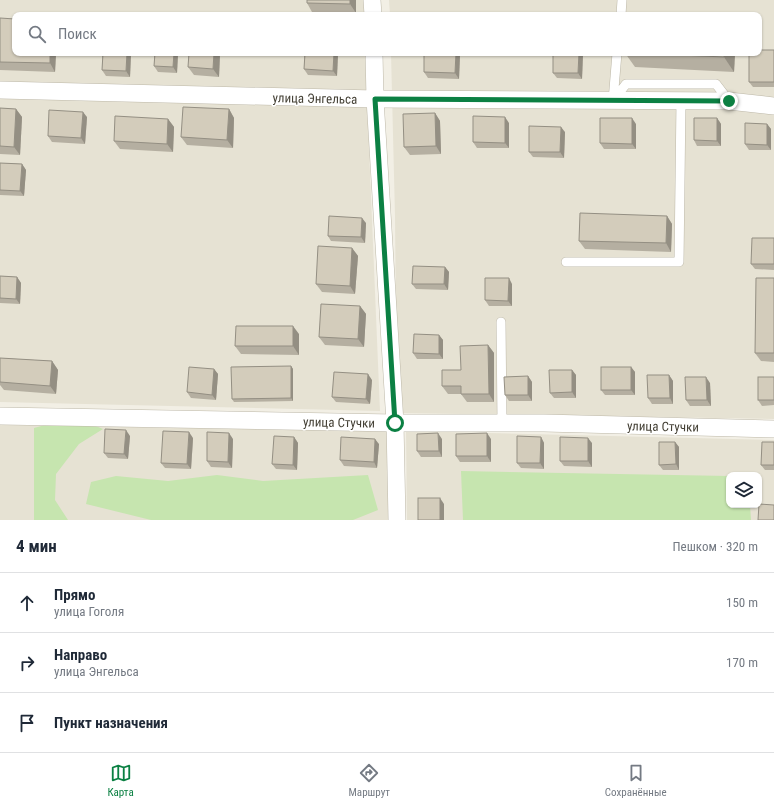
<!DOCTYPE html>
<html lang="ru">
<head>
<meta charset="utf-8">
<style>
	:root { --surface:#fff; --page:#f2f2f3; --text:#1f2937; --muted:#747a83; --line:#e0e1e3; --accent:#0b8043 }
	body { margin:0; font-family:"Roboto Condensed",sans-serif; background:var(--page); color:var(--text) }
	.controls { position:absolute; right:12px; bottom:12px; display:grid; overflow:hidden; border-radius:8px; box-shadow:0 1px 3px #0004 }
	.controls button { width:36px; height:36px; display:grid; place-items:center; padding:0; border:0; border-bottom:1px solid var(--line); background:var(--surface); color:var(--text); font:20px sans-serif }
	.stop { position:absolute; width:12px; height:12px; margin:-9px; border:3px solid #0b8043; border-radius:50%; background:#fff }
	.stop.end { background:#0b8043; border-color:#fff; box-shadow:0 1px 4px #0008 }
	.list { margin:0; padding:0; list-style:none }
	h2 { display:flex; justify-content:space-between; align-items:center; height:52px; margin:0; padding:0 16px; font-size:17px }
	h2 small { font-size:13px; font-weight:400; color:var(--muted) }
	.list li { display:grid; grid-template-columns:26px 1fr auto; gap:12px; align-items:center; box-sizing:border-box; height:60px; padding:0 16px; border-top:1px solid var(--line) }
	.list b { display:block; font-size:15px; white-space:nowrap }
	.list p { margin:0; font-size:13px; white-space:nowrap; color:var(--muted) }
	.list em { font-size:13px; font-style:normal; color:var(--muted) }
	.icon { flex:none; width:22px; height:22px; fill:none; stroke:currentColor; stroke-width:2; stroke-linecap:round; stroke-linejoin:round }
	.map { position:relative; flex:none; width:774px; height:520px; overflow:hidden }
	.search { position:absolute; background:var(--surface); box-shadow:0 1px 3px #0004; left:12px; right:12px; top:12px; height:44px; display:flex; align-items:center; gap:10px; box-sizing:border-box; padding:0 14px; border-radius:8px; color:var(--muted); font-size:15px }
	.sheet { height:232px; background:var(--surface) }
	nav { display:flex; justify-content:space-around; align-items:center; box-sizing:border-box; height:56px; border-top:1px solid var(--line); background:var(--surface); font-size:11px; color:var(--muted) }
	nav a { display:grid; justify-items:center; gap:2px }
	nav .on { color:var(--accent) }
	.map>svg:first-child { display:block }
	.residential { fill:#e6e2d3; fill-rule:evenodd }
	.green { fill:#c6e5af }
	.lines { fill:none; stroke-linecap:round; stroke-linejoin:round }
	.lane-casing { stroke:#bdb8a8; stroke-width:10 }
	.street-casing { stroke:#bdb8a8; stroke-width:18 }
	.lane { stroke:#fff; stroke-width:9 }
	.street { stroke:#fff; stroke-width:17 }
	.wall { fill:#b5afa1 }
	.shaded-wall { fill:#948f83 }
	.building { fill:#d3ccbb; stroke:#948f83 }
	.route { stroke:#0b8043; stroke-width:5 }
	.labels { text-anchor:middle; stroke-width:3; stroke-linejoin:round; paint-order:stroke }
	.street-label { font-size:13px; fill:#444035; stroke:#fff }
</style>
</head>
<body>
<div class="map">
<svg width="774" height="520" viewBox="0 0 774 520">
	<rect width="100%" height="100%" fill="#f2efe5"/>
	<g class="residential">
		<path d="M0,0H364V15H15V53H365L380,411L0,402Z"/>
		<path d="M389,0H774V419L397,413L395,216L391,53H759V15H390Z"/>
		<path d="M0,425L390,431L391,520H0Z"/>
		<path d="M406,431L774,440V520H407ZM729,475H759V505H729Z"/>
	</g>
	<g class="green">
		<path d="M74,417L103,429L79,444L56,474L55,500L68,520H34V428Z"/>
		<path d="M461,471L729,476V505H750L751,520H463Z"/>
		<path d="M217,475L263,481L368,475L378,510L353,520H151L86,504L91,482L116,476L168,481Z"/>
	</g>
	<g class="lines">
		<g class="lane-casing">
			<g id="lane">
				<path d="M621,15L622,0"/>
				<path d="M617,53L613,101L626,84H716L729,101"/>
				<path d="M566,262H679L681,101"/>
				<path d="M501,322L502,423"/>
			</g>
		</g>
		<g class="street-casing">
			<g id="street">
				<path d="M372,0L373,15"/>
				<path d="M374,53L375,99L395,423L397,520"/>
				<path d="M0,90L375,99L729,101L774,106"/>
				<path d="M0,416L395,423H544L774,429"/>
			</g>
		</g>
		<use href="#lane" class="lane"/>
		<use href="#street" class="street"/>
	</g>
	<g class="wall">
		<path d="M356,0V13L312,12L307,3Z"/>
		<path d="M0,18L15,53H56L55,72L0,70Z"/>
		<path d="M774,50V87H753L749,82Z"/>
		<path d="M103,53H131L130,77L106,76L102,70Z"/>
		<path d="M155,53H178L177,73L158,72L154,66Z"/>
		<path d="M220,53L219,77L194,75L188,67Z"/>
		<path d="M305,53H338L337,76L308,75L304,69Z"/>
		<path d="M553,53H583L582,79L557,78L553,73Z"/>
		<path d="M625,53H735L734,72L635,67Z"/>
		<path d="M460,54L459,79L428,78L424,72Z"/>
		<path d="M0,108L16,109L22,117L20,155L0,154Z"/>
		<path d="M229,109L234,118L233,148L187,145L181,137Z"/>
		<path d="M435,113L440,121L441,154L410,155L404,147Z"/>
		<path d="M87,117L85,144L52,142L48,136Z"/>
		<path d="M717,118L721,124V146H697L694,140Z"/>
		<path d="M168,119L174,127L173,152L120,149L114,141Z"/>
		<path d="M509,123V148H477L473,142Z"/>
		<path d="M636,124V149H604L600,143Z"/>
		<path d="M767,124L771,129V150H749L745,144Z"/>
		<path d="M565,132L564,158L533,157L529,152Z"/>
		<path d="M0,163L22,164L26,170L24,196L0,195Z"/>
		<path d="M667,216L672,224L671,252L585,249L579,241Z"/>
		<path d="M366,223L365,243L331,241L328,236Z"/>
		<path d="M774,238V270L755,269L751,264Z"/>
		<path d="M352,248L358,256L355,294L322,292L316,284Z"/>
		<path d="M445,267L449,272L448,290L416,289L412,284Z"/>
		<path d="M0,276L17,277L21,283L20,304L0,303Z"/>
		<path d="M774,278V362L761,361L755,353Z"/>
		<path d="M512,284V306H489L485,300Z"/>
		<path d="M360,306L366,314L364,347L325,345L319,337Z"/>
		<path d="M299,334V355L241,354L235,346Z"/>
		<path d="M439,335L443,340V359H417L413,353Z"/>
		<path d="M488,345L494,353V402H467L461,394H448L442,386L461,370Z"/>
		<path d="M0,358L52,361L58,370L56,394L4,390L0,385Z"/>
		<path d="M291,366L293,369V401L234,402L232,399Z"/>
		<path d="M631,367L635,372V395H605L601,390Z"/>
		<path d="M214,369L218,374L216,400L191,398L187,392Z"/>
		<path d="M572,370L576,375V398H554L550,393Z"/>
		<path d="M669,375L673,381V404H652L648,398Z"/>
		<path d="M528,376L532,382V401H509L505,395Z"/>
		<path d="M774,377V405L762,406L758,400Z"/>
		<path d="M372,380L370,404L336,402L332,397Z"/>
		<path d="M710,383L711,406H690L686,400Z"/>
		<path d="M130,436L128,459L108,458L104,453Z"/>
		<path d="M294,437L298,443L297,470L276,469L272,464Z"/>
		<path d="M541,437L544,443V469L521,468L517,463Z"/>
		<path d="M193,438L191,469L165,468L161,463Z"/>
		<path d="M233,439L232,468L211,467L207,461Z"/>
		<path d="M442,439V457H421L417,451Z"/>
		<path d="M491,439V462H460L456,456Z"/>
		<path d="M675,442L679,447V470H663L659,465Z"/>
		<path d="M774,442V470H765L761,465Z"/>
		<path d="M592,443V467L564,466L560,461Z"/>
		<path d="M379,444L377,468L344,466L340,460Z"/>
	</g>
	<g class="shaded-wall">
		<path d="M350,0H356V13L350,4Z"/>
		<path d="M50,53H56L55,72L50,63Z"/>
		<path d="M127,53H131L130,77L126,71Z"/>
		<path d="M174,53H178L177,73L173,67Z"/>
		<path d="M214,53H220L219,77L213,69Z"/>
		<path d="M334,53H338L337,76L333,71Z"/>
		<path d="M456,53H460V54L459,79L455,73Z"/>
		<path d="M579,53H583L582,79L578,73Z"/>
		<path d="M724,53H735L734,72L724,57Z"/>
		<path d="M16,109L22,117L20,155L14,147Z"/>
		<path d="M229,109L234,118L233,148L227,140Z"/>
		<path d="M83,112L87,117L85,144L81,138Z"/>
		<path d="M435,113L440,121L441,154L436,146Z"/>
		<path d="M505,117L509,123V148L505,143Z"/>
		<path d="M632,118L636,124V149L632,144Z"/>
		<path d="M717,118L721,124V146L717,141Z"/>
		<path d="M168,119L174,127L173,152L167,144Z"/>
		<path d="M767,124L771,129V150L767,145Z"/>
		<path d="M561,127L565,132L564,158L560,152Z"/>
		<path d="M22,164L26,170L24,196L20,191Z"/>
		<path d="M667,216L672,224L671,252L666,243Z"/>
		<path d="M362,218L366,223L365,243L361,237Z"/>
		<path d="M352,248L358,256L355,294L350,286Z"/>
		<path d="M445,267L449,272L448,290L444,284Z"/>
		<path d="M17,277L21,283L20,304L16,299Z"/>
		<path d="M509,278L512,284V306L508,301Z"/>
		<path d="M360,306L366,314L364,347L358,339Z"/>
		<path d="M293,326L299,334V355L293,346Z"/>
		<path d="M439,335L443,340V359L439,354Z"/>
		<path d="M488,345L494,353V402L489,394Z"/>
		<path d="M52,361L58,370L56,394L50,386Z"/>
		<path d="M291,366L293,369V401L291,398Z"/>
		<path d="M631,367L635,372V395L631,390Z"/>
		<path d="M214,369L218,374L216,400L212,395Z"/>
		<path d="M572,370L576,375V398L572,392Z"/>
		<path d="M368,374L372,380L370,404L366,399Z"/>
		<path d="M669,375L673,381V404L670,398Z"/>
		<path d="M528,376L532,382V401L528,395Z"/>
		<path d="M706,377L710,383L711,406L707,400Z"/>
		<path d="M126,430L130,436L128,459L124,454Z"/>
		<path d="M189,432L193,438L191,469L187,464Z"/>
		<path d="M229,433L233,439L232,468L228,462Z"/>
		<path d="M438,433L442,439V457L439,451Z"/>
		<path d="M487,433L491,439V462L487,456Z"/>
		<path d="M294,437L298,443L297,470L293,465Z"/>
		<path d="M541,437L544,443V469L540,463Z"/>
		<path d="M588,438L592,443V467L588,461Z"/>
		<path d="M375,439L379,444L377,468L374,462Z"/>
		<path d="M675,442L679,447V470L676,464Z"/>
		<path d="M440,498L444,504V520H440Z"/>
	</g>
	<g class="building">
		<path d="M307,0H350V4L307,3Z"/>
		<path d="M0,18L15,19V53H50V63L0,62Z"/>
		<path d="M759,50H774V82H749V53H759Z"/>
		<path d="M103,53H127L126,71L102,70Z"/>
		<path d="M155,53H174L173,67L154,66Z"/>
		<path d="M189,53H214L213,69L188,67Z"/>
		<path d="M305,53H334L333,71L304,69Z"/>
		<path d="M424,53H456L455,73L424,72Z"/>
		<path d="M553,53H579L578,73H553Z"/>
		<path d="M636,53H724V57Z"/>
		<path d="M183,107L229,109L227,140L181,137Z"/>
		<path d="M0,108L16,109L14,147L0,146Z"/>
		<path d="M49,110L83,112L81,138L48,136Z"/>
		<path d="M435,113L436,146L404,147L403,114Z"/>
		<path d="M115,116L168,119L167,144L114,141Z"/>
		<path d="M473,116L505,117V143L473,142Z"/>
		<path d="M600,118H632V144L600,143Z"/>
		<path d="M694,118H717V141L694,140Z"/>
		<path d="M745,123L767,124V145L745,144Z"/>
		<path d="M529,126L561,127L560,152H529Z"/>
		<path d="M0,163L22,164L20,191L0,190Z"/>
		<path d="M580,213L667,216L666,243L579,241Z"/>
		<path d="M329,216L362,218L361,237L328,236Z"/>
		<path d="M752,238H774V264H751Z"/>
		<path d="M318,246L352,248L350,286L316,284Z"/>
		<path d="M413,266L445,267L444,284H412Z"/>
		<path d="M0,276L17,277L16,299L0,298Z"/>
		<path d="M485,278H509L508,301L485,300Z"/>
		<path d="M756,278H774V353H755Z"/>
		<path d="M321,304L360,306L358,339L319,337Z"/>
		<path d="M236,326H293V346H235Z"/>
		<path d="M414,334L439,335V354L413,353Z"/>
		<path d="M488,345L489,394H461V386H442V370H461L460,346Z"/>
		<path d="M0,358L52,361L50,386L0,382Z"/>
		<path d="M291,366V398L232,399L231,367Z"/>
		<path d="M189,367L214,369L212,395L187,392Z"/>
		<rect x="601" y="367" width="30" height="23"/>
		<path d="M549,370H572V392L550,393Z"/>
		<path d="M334,372L368,374L366,399L332,397Z"/>
		<path d="M647,375H669L670,398H648Z"/>
		<path d="M528,376V395H505L504,377Z"/>
		<path d="M685,377H706L707,400H686Z"/>
		<rect x="758" y="377" width="16" height="23"/>
		<path d="M105,429L126,430L124,454L104,453Z"/>
		<path d="M163,431L189,432L187,464L161,463Z"/>
		<path d="M207,432L229,433L228,462L207,461Z"/>
		<path d="M438,433L439,451H417V434Z"/>
		<path d="M487,433V456H456V434Z"/>
		<path d="M274,436L294,437L293,465L272,464Z"/>
		<path d="M517,436L541,437L540,463H517Z"/>
		<path d="M341,437L375,439L374,462L340,460Z"/>
		<path d="M560,437L588,438V461H560Z"/>
		<path d="M659,442H675L676,464L659,465Z"/>
		<path d="M762,442H774V465H761Z"/>
		<rect x="418" y="498" width="22" height="22"/>
		<path d="M759,504L774,505V520H758Z"/>
	</g>
	<g class="lines">
		<path class="route" d="M395,423L375,99L729,101"/>
	</g>
	<g class="labels">
		<g class="street-label">
			<text transform="translate(315 98) rotate(1)" y="5">улица Энгельса</text>
			<text transform="translate(339 422) rotate(1)" y="5">улица Стучки</text>
			<text transform="translate(663 426) rotate(1)" y="5">улица Стучки</text>
		</g>
	</g>
</svg>
<div class="controls">
<button><svg class="icon" aria-label="layers" viewBox="0 0 24 24"><path d="M12 4l9 5-9 5-9-5zM3 14l9 5 9-5"/></svg></button>
</div>
<div class="stop" style="left:395px;top:423px"></div>
<div class="stop end" style="left:729px;top:101px"></div>
<div class="search"><svg class="icon" aria-label="search" viewBox="0 0 24 24"><circle cx="10" cy="10" r="6"/><path d="M15 15l6 6"/></svg>Поиск</div>
</div>
<section class="sheet">
<h2>4 мин<small>Пешком · 320 m</small></h2>
<ul class="list">
<li><svg class="icon" aria-label="ahead" viewBox="0 0 24 24"><path d="M12 20V5M6 11l6-6 6 6"/></svg><div><b>Прямо</b><p>улица Гоголя</p></div><em>150 m</em></li>
<li><svg class="icon" aria-label="right" viewBox="0 0 24 24"><path d="M7 20v-9h11M14 6l5 5-5 5"/></svg><div><b>Направо</b><p>улица Энгельса</p></div><em>170 m</em></li>
<li><svg class="icon" aria-label="arrive" viewBox="0 0 24 24"><path d="M6 21V4h12l-3 4 3 4H6"/></svg><div><b>Пункт назначения</b></div></li>
</ul>
</section>
<nav>
<a class="on"><svg class="icon" aria-label="map" viewBox="0 0 24 24"><path d="M3 6l6-2 6 2 6-2v14l-6 2-6-2-6 2zM9 4v14M15 6v14"/></svg>Карта</a>
<a><svg class="icon" aria-label="directions" viewBox="0 0 24 24"><path d="M12 3l9 9-9 9-9-9zM9 14v-3h6M13 9l2 2-2 2"/></svg>Маршрут</a>
<a><svg class="icon" aria-label="saved" viewBox="0 0 24 24"><path d="M7 4h10v16l-5-4-5 4z"/></svg>Сохранённые</a>
</nav>
</body>
</html>
